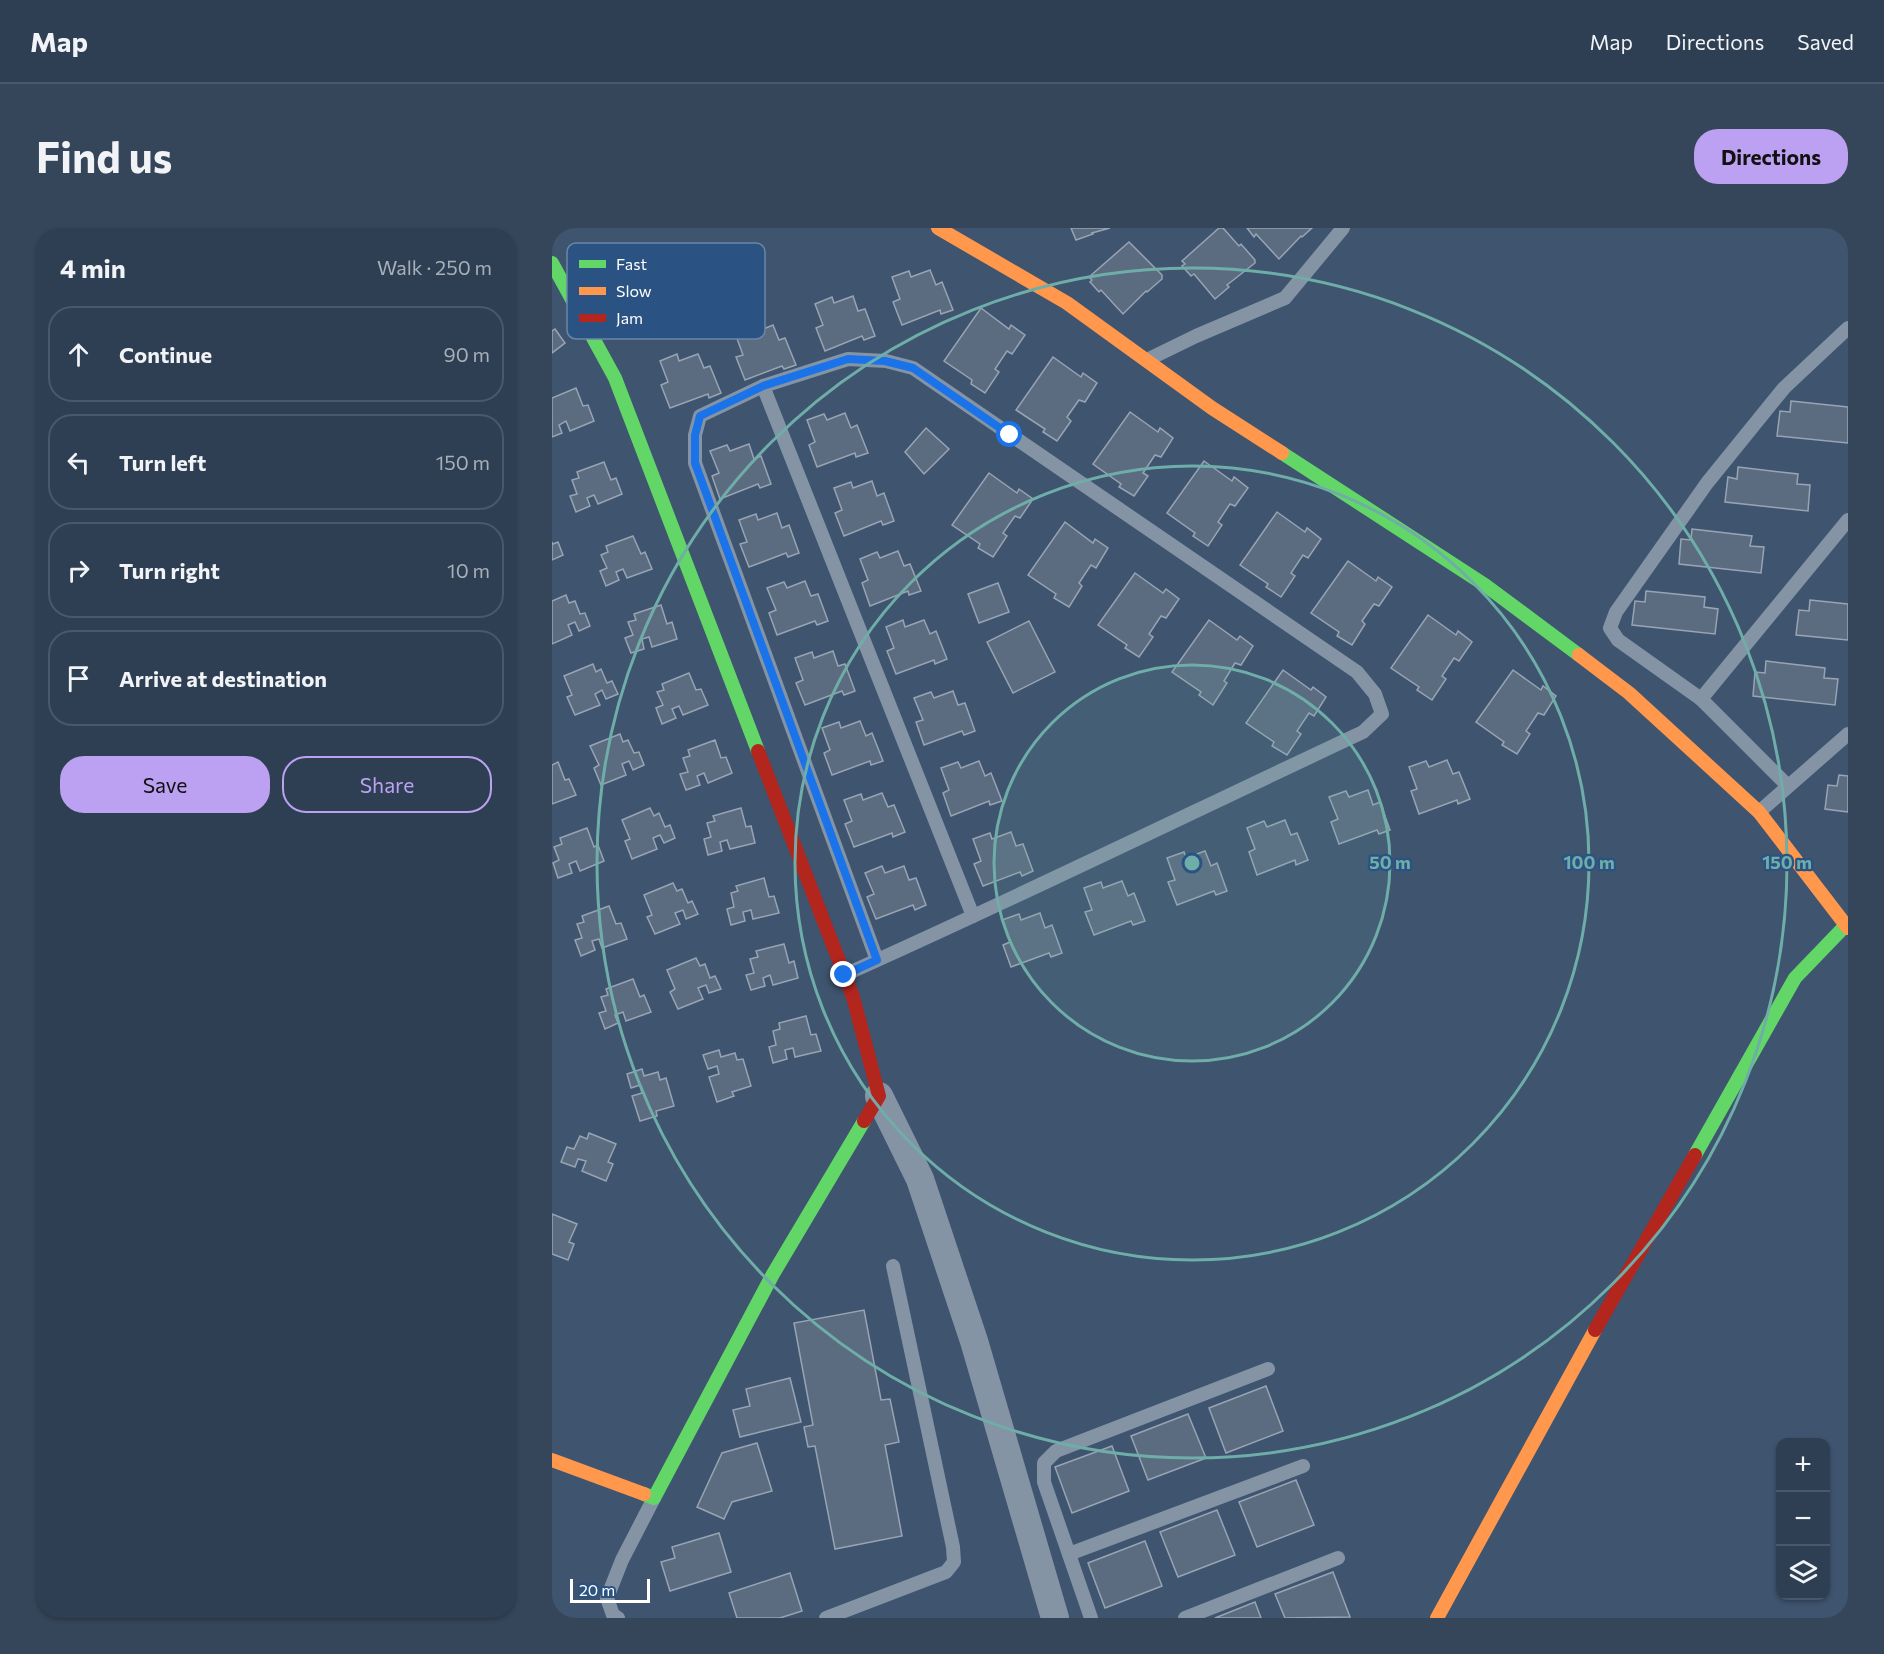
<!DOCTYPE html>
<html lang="en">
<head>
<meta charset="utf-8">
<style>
	:root { --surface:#2e3f53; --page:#36465a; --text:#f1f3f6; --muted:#a7afb8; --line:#49586a; --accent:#bca0f2 }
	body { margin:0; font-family:Commissioner,sans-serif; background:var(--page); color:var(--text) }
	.controls { position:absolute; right:18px; bottom:18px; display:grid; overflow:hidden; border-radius:12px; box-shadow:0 2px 4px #0004 }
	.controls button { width:54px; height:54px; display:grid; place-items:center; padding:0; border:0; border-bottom:2px solid var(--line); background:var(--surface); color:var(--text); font:30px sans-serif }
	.scale { position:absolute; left:18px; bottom:15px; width:80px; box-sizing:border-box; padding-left:6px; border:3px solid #fff; border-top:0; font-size:16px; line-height:21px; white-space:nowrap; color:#fff; -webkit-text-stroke:4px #2a5383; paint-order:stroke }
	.stop { position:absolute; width:18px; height:18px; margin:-14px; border:4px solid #1a73e8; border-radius:50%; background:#fff }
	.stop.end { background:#1a73e8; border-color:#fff; box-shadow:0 2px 6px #0008 }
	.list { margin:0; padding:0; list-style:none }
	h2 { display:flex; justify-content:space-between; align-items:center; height:78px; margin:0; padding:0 24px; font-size:26px }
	h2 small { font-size:20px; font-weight:400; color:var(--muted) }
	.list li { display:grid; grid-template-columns:39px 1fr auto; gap:18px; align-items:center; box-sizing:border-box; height:96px; margin:0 12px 12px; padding:0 12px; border:2px solid var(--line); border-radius:24px }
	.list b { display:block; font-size:22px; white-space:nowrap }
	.list em { font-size:20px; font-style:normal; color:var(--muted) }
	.actions { display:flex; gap:12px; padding:18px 24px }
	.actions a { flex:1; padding:14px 0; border:2px solid var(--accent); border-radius:24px; text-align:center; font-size:21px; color:var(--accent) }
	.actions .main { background:var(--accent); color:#111 }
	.icon { flex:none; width:33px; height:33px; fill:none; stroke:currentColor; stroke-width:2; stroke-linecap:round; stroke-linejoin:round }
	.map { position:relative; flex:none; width:1296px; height:1390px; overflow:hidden; border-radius:24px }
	header { display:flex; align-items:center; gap:36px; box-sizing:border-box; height:84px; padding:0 30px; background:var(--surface); border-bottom:2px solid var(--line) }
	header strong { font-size:28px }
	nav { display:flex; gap:33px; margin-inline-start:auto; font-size:21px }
	.intro { display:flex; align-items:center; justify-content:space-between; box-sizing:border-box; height:144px; padding:0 36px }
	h1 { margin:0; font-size:42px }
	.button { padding:15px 27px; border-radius:24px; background:var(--accent); color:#111; font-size:21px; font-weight:700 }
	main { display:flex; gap:36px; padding:0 36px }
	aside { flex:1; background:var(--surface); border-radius:24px; box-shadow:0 2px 4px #0004 }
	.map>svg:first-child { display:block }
	.building { fill:#5b6c81; stroke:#98a4b3; stroke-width:1.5 }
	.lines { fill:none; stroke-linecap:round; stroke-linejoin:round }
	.lane { stroke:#8494a5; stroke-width:14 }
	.street { stroke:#8494a5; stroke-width:28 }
	.fast { stroke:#63d668; stroke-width:14 }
	.slow { stroke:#ff974d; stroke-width:14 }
	.jam { stroke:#b3261e; stroke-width:14 }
	.route { stroke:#1a73e8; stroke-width:8 }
	.ring { fill:none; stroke:#6fada8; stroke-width:3 }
	.key { fill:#2a5383; stroke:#6a87a8; stroke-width:1.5 }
	.key-label { font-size:16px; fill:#fff }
	.centre { fill:#6fada8; stroke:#2a5383; stroke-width:3 }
	.ring-label { font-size:18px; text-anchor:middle; font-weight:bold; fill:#6fada8; stroke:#2a5383; stroke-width:4.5; stroke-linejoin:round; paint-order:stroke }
</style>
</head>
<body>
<header>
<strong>Map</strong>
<nav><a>Map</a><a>Directions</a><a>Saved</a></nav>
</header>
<div class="intro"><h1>Find us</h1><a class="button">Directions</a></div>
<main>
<aside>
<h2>4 min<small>Walk · 250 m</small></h2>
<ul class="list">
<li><svg class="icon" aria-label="ahead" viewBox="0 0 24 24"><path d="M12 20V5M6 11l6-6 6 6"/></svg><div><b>Continue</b></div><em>90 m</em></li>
<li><svg class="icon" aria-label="left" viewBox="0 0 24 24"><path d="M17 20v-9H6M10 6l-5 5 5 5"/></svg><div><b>Turn left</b></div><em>150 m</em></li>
<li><svg class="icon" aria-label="right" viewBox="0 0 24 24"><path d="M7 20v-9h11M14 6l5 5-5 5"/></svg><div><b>Turn right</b></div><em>10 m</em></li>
<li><svg class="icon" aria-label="arrive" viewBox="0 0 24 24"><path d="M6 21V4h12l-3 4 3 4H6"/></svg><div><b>Arrive at destination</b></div></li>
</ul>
<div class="actions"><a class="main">Save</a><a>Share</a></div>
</aside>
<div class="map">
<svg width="1296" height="1390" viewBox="0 0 1296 1390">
	<rect width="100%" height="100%" fill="#3e546f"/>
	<g class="building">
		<path d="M519,0H558L540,5L541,6L524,12Z"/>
		<path d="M667,0H671L687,18L689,16L703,32V35L675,57L677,59L663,71L642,46L639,48L630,38L633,36L630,33Z"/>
		<path d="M695,0H760L750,9L749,8L727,31L704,6L702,9Z"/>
		<path d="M577,14L610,47V51L595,64L594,63L571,86L549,62L547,64L538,54L540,52L537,49Z"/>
		<path d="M378,42L384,57L390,54L401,82L389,86L388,82L350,97L341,74L348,71L340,49L357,43L359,49Z"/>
		<path d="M301,68L306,83L313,81L323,108L312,112L310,108L273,123L264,100L271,97L263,76L280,69L282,75Z"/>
		<path d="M429,80L457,101L459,97L473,107L460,126L455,123L443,141L447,144L433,165L419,156L420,152L392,133Z"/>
		<path d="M221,97L227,112L233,110L244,137L232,141L230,138L193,152L184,129L191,127L183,105L200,98L202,105Z"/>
		<path d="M3,101L13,115L0,125V103Z"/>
		<path d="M125,126L127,133L146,126L152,140L158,138L169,165L157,170L156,166L118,180L109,157L116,154L108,133Z"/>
		<path d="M501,129L529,149L531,145L545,155L533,174L527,172L515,189L519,193L505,213L491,204L493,201L464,182Z"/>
		<path d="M24,160L31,178L36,177L42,193L18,203L14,193L7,197L10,205L0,209V170Z"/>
		<path d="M1239,173L1296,179V215L1225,208L1228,183L1238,184Z"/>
		<path d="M578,184L606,204L608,200L621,210L609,229L603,227L591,245L596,248L582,268L567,259L569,256L541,236Z"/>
		<path d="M293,185L299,200L305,197L316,225L304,229L303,225L265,239L257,217L263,214L255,192L272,186L275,192Z"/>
		<path d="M374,200L397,221L372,246L353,224Z"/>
		<path d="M197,216L202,231L209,228L219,256L208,260L206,256L168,271L160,248L167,245L158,223L175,217L178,223Z"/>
		<path d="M652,233L680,253L682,249L696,260L683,278L678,276L666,294L670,297L656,318L641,308L643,305L615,285Z"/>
		<path d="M52,234L59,252L64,250L70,266L46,276L42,267L35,270L38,278L24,284L18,268L25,266L20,252L27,250L25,244Z"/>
		<path d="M1186,239L1246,246L1245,256L1258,257L1256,283L1173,274L1176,249L1185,251Z"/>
		<path d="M437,245L465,265L467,261L481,271L468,290L463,288L451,305L455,308L441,329L426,320L428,316L400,297Z"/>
		<path d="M320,253L325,268L332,265L342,293L331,297L329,293L292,308L283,285L290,282L282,260L299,254L301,260Z"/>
		<path d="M725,284L753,304L755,300L769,311L756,330L751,327L739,345L743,348L729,369L714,359L716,356L688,337Z"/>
		<path d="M225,285L230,300L237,297L247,325L236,329L234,325L197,339L188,316L195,314L187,292L204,286L206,292Z"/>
		<path d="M513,294L541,315L543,311L556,320L544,340L539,337L527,355L530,358L517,379L502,370L504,366L476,347Z"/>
		<path d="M1140,301L1200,308L1198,318L1212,319L1209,345L1127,336L1129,311L1139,312Z"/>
		<path d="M81,308L89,326L93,324L100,341L75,350L71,341L64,344L67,352L54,358L48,343L55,340L49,327L56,324L54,318Z"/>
		<path d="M0,314L1,316L6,314L11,327L0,332Z"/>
		<path d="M346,323L352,338L358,336L369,363L357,367L356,363L318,378L310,355L316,352L308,331L325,324L328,330Z"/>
		<path d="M796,333L824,353L826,349L840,359L827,378L822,376L810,393L813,396L800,417L785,408L787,404L759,385Z"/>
		<path d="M583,345L611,365L614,361L627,371L614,390L609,388L597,406L601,409L587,429L573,420L575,417L546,397Z"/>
		<path d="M253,353L259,368L266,366L276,393L265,397L263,393L225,407L217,385L224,382L215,360L232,354L235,360Z"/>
		<path d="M446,355L457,384L427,395L416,366Z"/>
		<path d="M1094,363L1153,369L1152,379L1166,381L1163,406L1080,397L1083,373L1093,374Z"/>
		<path d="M14,367L17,375L23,373L28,386L33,385L38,398L27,403L23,394L16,397L20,407L0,416V373Z"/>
		<path d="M1258,372L1296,376V412L1244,407L1247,382L1257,383Z"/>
		<path d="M109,377L115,396L120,394L125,411L100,419L97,409L90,411L92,421L79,425L73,410L81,407L76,394L84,392L82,386Z"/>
		<path d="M876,387L904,407L906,403L920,414L907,433L902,430L890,448L894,451L880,472L865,462L867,459L839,440Z"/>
		<path d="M351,392L353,399L372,392L378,406L384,403L395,431L383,436L382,432L344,446L335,423L342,420L334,399Z"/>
		<path d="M657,392L685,412L688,408L701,418L689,437L683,435L672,453L675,455L661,477L647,467L649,464L620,444Z"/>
		<path d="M477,393L503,444L461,465L435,414Z"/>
		<path d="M281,423L286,438L293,436L303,463L292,467L290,463L253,477L244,455L251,452L243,430L260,424L262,430Z"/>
		<path d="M1214,433L1273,440L1272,450L1286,451L1283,477L1201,468L1203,444L1213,445Z"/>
		<path d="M41,436L44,444L49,441L55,455L60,453L66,466L54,471L50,462L43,466L48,477L23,487L15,469L20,467L12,448Z"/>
		<path d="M731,442L759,462L761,459L774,469L762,488L757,485L745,503L749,506L735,527L720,518L722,514L694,495Z"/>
		<path d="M961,442L989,462L991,458L1004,468L992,487L986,485L974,503L978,506L965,526L950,517L952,514L924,494Z"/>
		<path d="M137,445L144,462L149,461L156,477L131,487L127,478L120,481L124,490L110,496L104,480L111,477L105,464L112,462L110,456Z"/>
		<path d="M401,463L406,477L413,475L423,503L412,507L410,503L372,517L364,494L371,492L362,470L379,464L382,470Z"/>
		<path d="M308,493L314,508L320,505L331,533L319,537L318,533L280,547L272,525L278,522L270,500L287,494L289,500Z"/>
		<path d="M68,506L71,514L76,512L82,525L87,524L92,537L81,542L77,533L70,536L74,547L49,557L42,540L47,537L38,518Z"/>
		<path d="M163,512L169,530L174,529L180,545L156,555L152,545L145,548L148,557L134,562L128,546L136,544L131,530L138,528L136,522Z"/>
		<path d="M895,532L901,546L907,544L918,571L906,576L905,572L867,586L859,563L865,561L857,539L874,533L877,539Z"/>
		<path d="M427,533L433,548L439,545L450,573L438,577L437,573L399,588L391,565L397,562L389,540L406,534L409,540Z"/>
		<path d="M6,534L13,552L17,551L24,567L0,576V537Z"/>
		<path d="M1287,547L1296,548V584L1273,581L1276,557L1285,558Z"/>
		<path d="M816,562L821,577L828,574L838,602L827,606L825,602L787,616L779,594L786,591L777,569L794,563L797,569Z"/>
		<path d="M330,565L336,579L342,577L353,604L341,609L340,605L302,619L293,596L300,593L292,572L309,566L311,572Z"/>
		<path d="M98,580L102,588L107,585L113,599L118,597L123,610L112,615L108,607L101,610L105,621L80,631L73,613L78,611L70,592Z"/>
		<path d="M189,580L194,599L199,598L203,615L178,621L175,612L168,614L170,623L156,627L152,611L159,609L155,595L163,593L161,588Z"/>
		<path d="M733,592L739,607L745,605L756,632L744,637L743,632L705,647L697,624L703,621L695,600L712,593L715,599Z"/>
		<path d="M35,600L42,619L46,617L52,633L28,643L24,633L17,636L20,645L6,650L1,635L7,632L2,619L10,616L8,610Z"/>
		<path d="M459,604L464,618L471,616L481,643L470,648L468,644L431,658L422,636L429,633L421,611L438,605L440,611Z"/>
		<path d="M653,623L659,638L665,635L675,663L664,667L662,663L625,677L616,654L623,652L615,630L632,624L634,630Z"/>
		<path d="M330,638L333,645L352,638L357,652L364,650L374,677L363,682L361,677L324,691L315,669L322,666L313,645Z"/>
		<path d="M212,650L217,669L222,668L227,685L201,691L199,682L191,684L193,693L179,697L175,681L182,679L179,665L186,663L184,658Z"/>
		<path d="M570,653L576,668L582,665L593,693L581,697L579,693L542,707L533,684L540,682L532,660L549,654L551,660Z"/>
		<path d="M121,655L125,663L130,661L136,675L140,673L146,686L134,691L131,682L123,685L128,696L103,706L95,689L100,687L92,667Z"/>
		<path d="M57,678L64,696L69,695L75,711L50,720L47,711L40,713L43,722L29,728L23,712L30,710L25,696L32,694L30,688Z"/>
		<path d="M488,685L493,700L500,697L510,725L499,729L497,725L459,739L451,717L458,714L450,692L467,686L469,692Z"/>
		<path d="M232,716L237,735L242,733L246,750L221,757L218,747L211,750L213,758L199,762L194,747L202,745L198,731L206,729L204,723Z"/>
		<path d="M144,730L148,738L153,736L158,750L163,748L169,761L157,765L154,757L146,760L151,771L126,781L118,764L123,761L115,742Z"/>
		<path d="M81,751L88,769L92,767L99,784L74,793L71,784L63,787L66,795L53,801L47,785L54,783L49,769L56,767L54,761Z"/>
		<path d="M254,788L259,807L264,806L269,823L243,829L241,820L233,822L235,831L221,835L217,819L224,817L221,803L228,801L227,795Z"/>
		<path d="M167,822L169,829L183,825L185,832L191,831L199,858L180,864L182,868L165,874L157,849L167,846L165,838L156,841L151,827Z"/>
		<path d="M90,841L92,848L106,844L108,852L114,850L122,878L104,883L105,888L88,893L80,868L90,865L88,857L79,860L75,846Z"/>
		<path d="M37,905L64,916L56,934L61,936L54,953L30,943L34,933L26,931L23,939L9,934L15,919L22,921L28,908L35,911Z"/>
		<path d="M0,986L25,996L17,1014L22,1016L16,1032L0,1026Z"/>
		<path d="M312,1082L329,1172L338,1171L347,1214L333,1217L350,1308L283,1321L263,1218L256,1219L252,1199L261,1197L242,1095Z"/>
		<path d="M238,1150L249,1194L188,1209L181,1182L198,1178L194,1161Z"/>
		<path d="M714,1158L731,1203L674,1225L657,1180Z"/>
		<path d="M636,1186L654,1230L596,1252L579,1208Z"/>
		<path d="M205,1215L220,1263L180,1274L172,1291L145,1279L170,1225Z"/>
		<path d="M560,1218L577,1263L520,1285L503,1239Z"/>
		<path d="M744,1252L762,1297L705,1319L687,1274Z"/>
		<path d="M665,1282L683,1327L626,1349L608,1304Z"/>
		<path d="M167,1305L179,1344L118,1363L109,1334L123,1330L120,1319Z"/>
		<path d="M593,1313L610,1358L553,1380L536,1335Z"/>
		<path d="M781,1344L798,1389L733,1390L723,1366Z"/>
		<path d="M238,1345L250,1383L228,1390H185L177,1365Z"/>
		<path d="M703,1374L709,1390H663Z"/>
	</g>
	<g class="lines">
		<g class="lane">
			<path d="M597,131L644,108L733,70L791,0"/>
			<path d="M211,158L421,688"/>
			<path d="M1149,471L1066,412L1058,400L1064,384L1155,255L1232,160L1296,100"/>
			<path d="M1236,558L1149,471L1296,292"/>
			<path d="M1207,584L1296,506"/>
			<path d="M292,747C467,669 638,585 811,504L830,486L823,466L805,444L361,140L334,133L296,131L211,158L148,188L143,207V235L325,732"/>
			<path d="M517,1326L751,1238"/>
			<path d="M66,1390L61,1387L55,1370L70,1332L102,1270"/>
			<path d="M274,1390L394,1344L402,1334L401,1319L341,1038"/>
			<path d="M539,1390L492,1254V1235L504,1223L716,1141"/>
			<path d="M633,1390L786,1330"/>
		</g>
		<path class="street" d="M327,868L368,951L422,1113L503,1390"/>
		<g class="fast">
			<path d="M0,35L63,150L206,523"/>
			<path d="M730,225L933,357L1027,427"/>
			<path d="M1143,927L1243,750L1294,697"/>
			<path d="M92,1266L102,1270L221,1046L312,893"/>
		</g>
		<g class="slow">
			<path d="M386,0L515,75L660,180L730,225"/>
			<path d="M1027,427L1077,465L1207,584L1296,700"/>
			<path d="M0,1232L92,1266"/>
			<path d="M885,1390L1043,1102"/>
		</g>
		<g class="jam">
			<path d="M206,523L301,769L327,868L312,893"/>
			<path d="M1043,1102L1143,927"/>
		</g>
	</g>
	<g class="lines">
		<path class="route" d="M292,747L325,732L143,235V207L148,188L211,158L296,131L333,133L361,140L458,207"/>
	</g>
	<circle cx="640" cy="635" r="198" fill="#6fada8" fill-opacity=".12"/>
	<g class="ring">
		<circle cx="640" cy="635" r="198"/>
		<circle cx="640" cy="635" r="397"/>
		<circle cx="640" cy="635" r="595"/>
	</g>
	<rect x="15" y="15" width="198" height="96" rx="9" class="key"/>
	<rect x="27" y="32" width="27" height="8" fill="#63d668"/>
	<rect x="27" y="59" width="27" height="8" fill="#ff974d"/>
	<rect x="27" y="86" width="27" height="8" fill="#b3261e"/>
	<g class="key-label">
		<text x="64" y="42">Fast</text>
		<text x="64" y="69">Slow</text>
		<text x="64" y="96">Jam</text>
	</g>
	<circle cx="640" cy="635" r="9" class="centre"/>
	<g class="ring-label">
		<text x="838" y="641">50 m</text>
		<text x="1037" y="641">100 m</text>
		<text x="1235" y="641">150 m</text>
	</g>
</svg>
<div class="controls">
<button>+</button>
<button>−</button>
<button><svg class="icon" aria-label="layers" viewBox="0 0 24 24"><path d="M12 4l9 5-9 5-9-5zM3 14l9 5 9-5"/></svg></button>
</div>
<div class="scale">20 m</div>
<div class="stop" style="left:458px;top:207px"></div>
<div class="stop end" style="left:292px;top:747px"></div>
</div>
</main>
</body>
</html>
